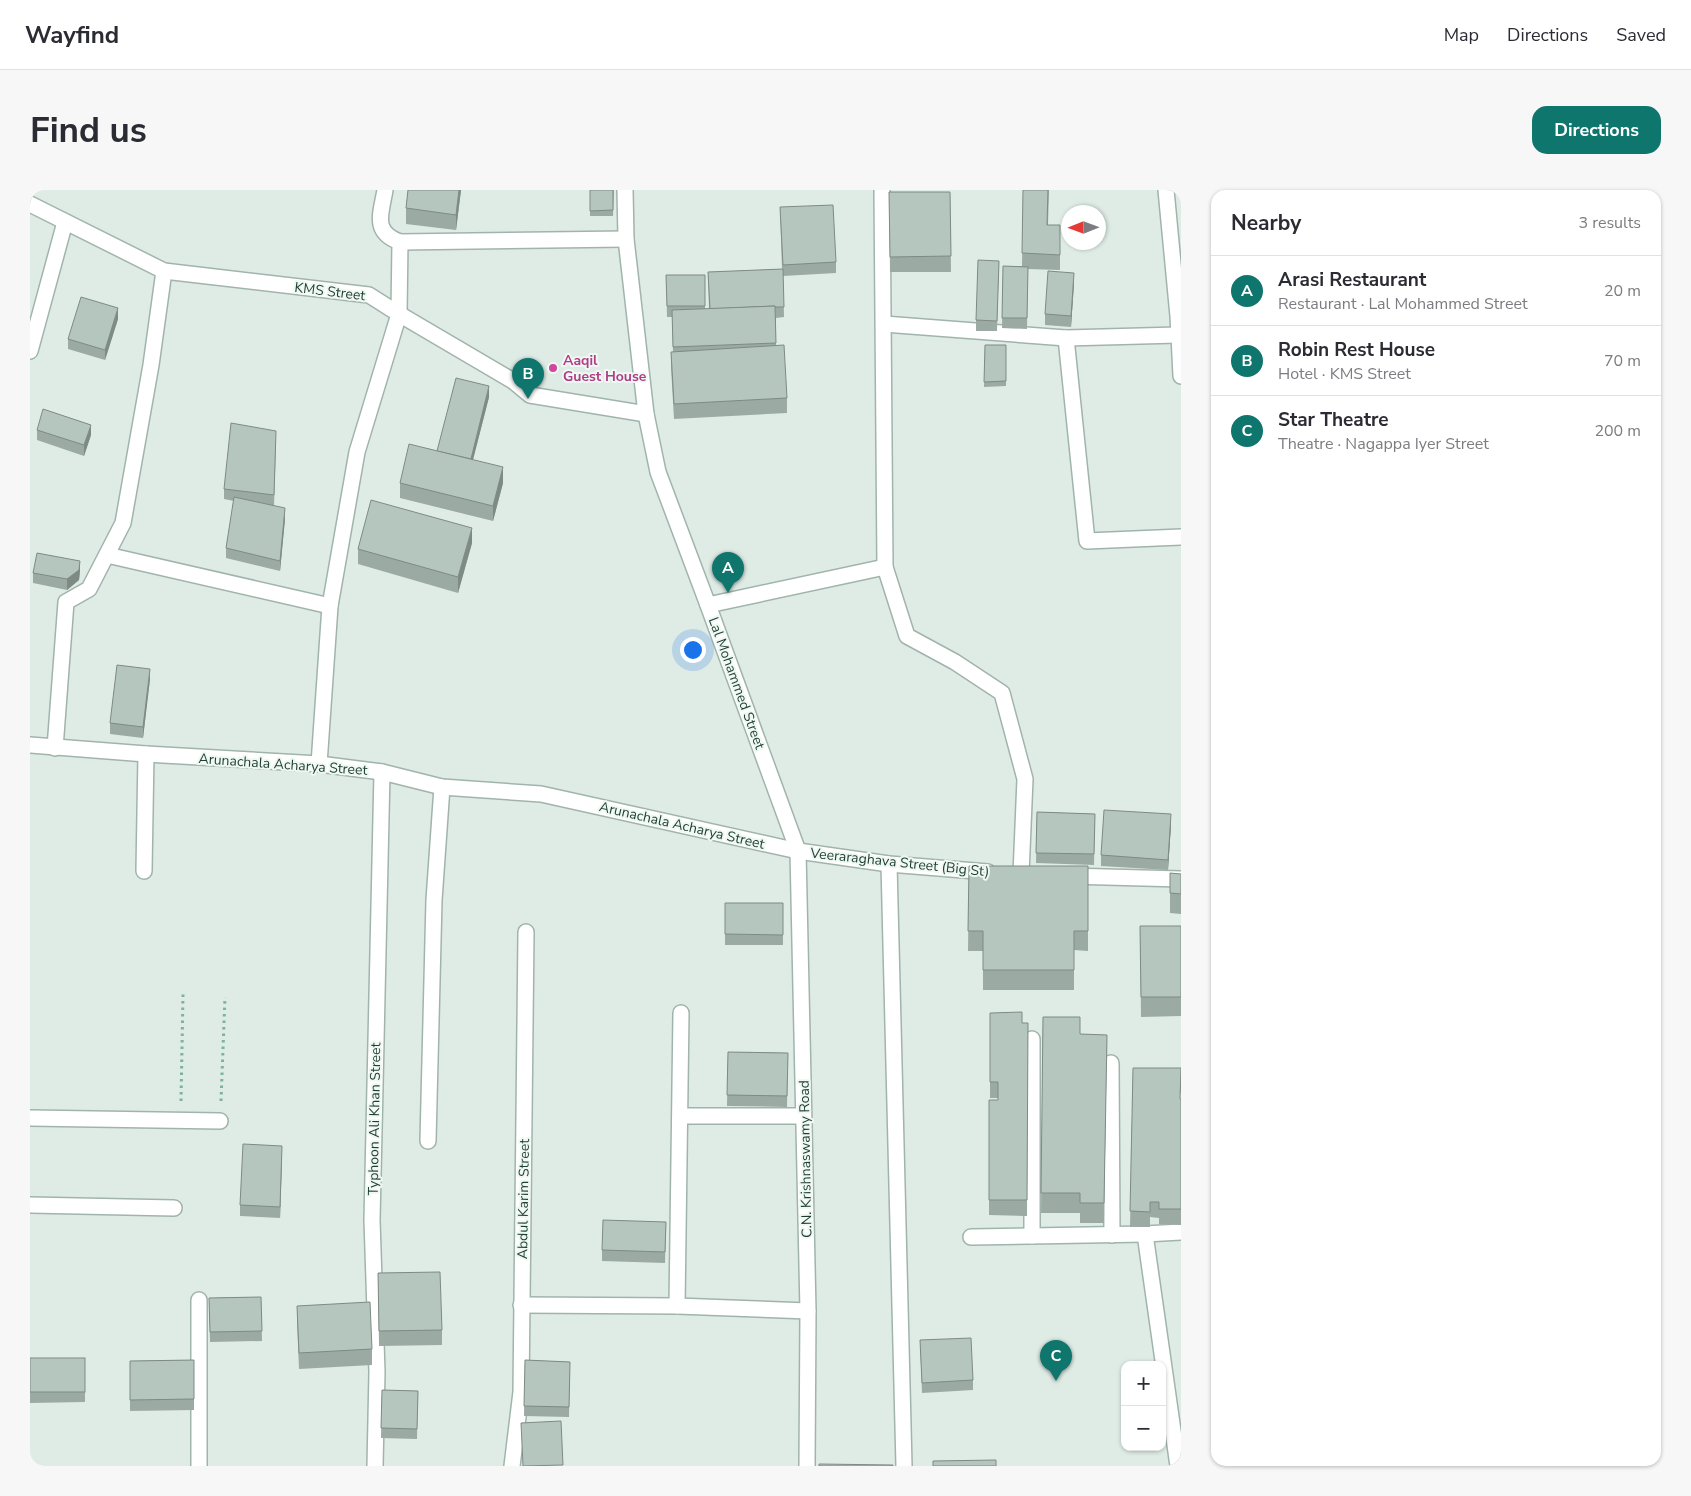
<!DOCTYPE html>
<html lang="en">
<head>
<meta charset="utf-8">
<style>
	:root { --surface:#fff; --page:#f7f7f7; --text:#2b2b33; --muted:#7c7c81; --line:#e1e1e2; --accent:#0f766e }
	body { margin:0; font-family:"Nunito Sans",sans-serif; background:var(--page); color:var(--text) }
	.controls { position:absolute; right:15px; bottom:15px; display:grid; overflow:hidden; border-radius:10px; box-shadow:0 1px 4px #0004 }
	.controls button { width:45px; height:45px; display:grid; place-items:center; padding:0; border:0; border-bottom:1px solid var(--line); background:var(--surface); color:var(--text); font:25px sans-serif }
	.compass { position:absolute; left:1031px; top:15px; width:45px; height:45px; border-radius:50%; background:var(--surface); box-shadow:0 1px 4px #0004; rotate:269deg }
	.you { position:absolute; left:662px; top:459px; width:18px; height:18px; margin:-12px; border:4px solid #fff; border-radius:50%; background:#1a73e8; box-shadow:0 0 0 8px #1a73e833 }
	.badge { display:grid; place-items:center; width:32px; height:32px; border-radius:50%; background:var(--accent); color:#fff; font-size:16px; font-weight:700 }
	.pin { position:absolute; translate:-50% -41px; filter:drop-shadow(0 1px 2px #0008) }
	.pin::after { content:''; position:absolute; top:26px; width:18px; height:15px; background:inherit; clip-path:polygon(0 0,100% 0,50% 100%) }
	.list { margin:0; padding:0; list-style:none }
	h2 { display:flex; justify-content:space-between; align-items:center; height:65px; margin:0; padding:0 20px; font-size:21px }
	h2 small { font-size:16px; font-weight:400; color:var(--muted) }
	.list li { display:grid; grid-template-columns:32px 1fr auto; gap:15px; align-items:center; box-sizing:border-box; height:70px; padding:0 20px; border-top:1px solid var(--line) }
	.list b { display:block; font-size:19px; white-space:nowrap }
	.list p { margin:0; font-size:16px; white-space:nowrap; color:var(--muted) }
	.list em { font-size:16px; font-style:normal; color:var(--muted) }
	.map { position:relative; flex:none; width:1151px; height:1276px; overflow:hidden; border-radius:15px }
	header { display:flex; align-items:center; gap:30px; box-sizing:border-box; height:70px; padding:0 25px; background:var(--surface); border-bottom:1px solid var(--line) }
	header strong { font-size:24px }
	nav { display:flex; gap:28px; margin-inline-start:auto; font-size:18px }
	.intro { display:flex; align-items:center; justify-content:space-between; box-sizing:border-box; height:120px; padding:0 30px }
	h1 { margin:0; font-size:35px }
	.button { padding:12px 22px; border-radius:15px; background:var(--accent); color:#fff; font-size:18px; font-weight:700 }
	main { display:flex; gap:30px; padding:0 30px }
	aside { flex:1; background:var(--surface); border-radius:15px; box-shadow:0 1px 4px #0004 }
	.map>svg:first-child { display:block }
	.lines { fill:none; stroke-linecap:round; stroke-linejoin:round }
	.street-casing { stroke:#a1b4ac; stroke-width:18 }
	.path { stroke:#7cb29f; stroke-width:3; stroke-dasharray:2.5 4; stroke-linecap:butt }
	.street { stroke:#fff; stroke-width:15 }
	.wall { fill:#9baaa3 }
	.shaded-wall { fill:#7e8b85 }
	.building { fill:#b4c6be; stroke:#7e8b85 }
	.hotel-dot { fill:#d1479c; stroke:#eff8f3; stroke-width:2 }
	.labels { text-anchor:middle; stroke-width:4; stroke-linejoin:round; paint-order:stroke }
	.street-label { font-size:14px; fill:#1e3d33; stroke:#eff8f3 }
	.hotel-label { font-size:14px; font-weight:bold; fill:#b23c85; stroke:#eff8f3; text-anchor:start }
</style>
</head>
<body>
<header>
<strong>Wayfind</strong>
<nav><a>Map</a><a>Directions</a><a>Saved</a></nav>
</header>
<div class="intro"><h1>Find us</h1><a class="button">Directions</a></div>
<main>
<div class="map">
<svg width="1151" height="1276" viewBox="0 0 1151 1276">
	<rect width="100%" height="100%" fill="#dfece5"/>
	<g class="lines">
		<g class="street-casing">
			<g id="street">
				<path d="M595,0L596,49L616,224L628,282L678,415L768,661L778,1121L777,1276"/>
				<path d="M852,0L855,377L877,446L925,472L972,503L995,589L991,684"/>
				<path d="M1136,0L1148,126L1151,186"/>
				<path d="M0,14L134,81L339,105L369,124L483,191L500,205L616,224"/>
				<path d="M370,52L596,49"/>
				<path d="M854,134L1036,148L1148,145"/>
				<path d="M1036,148L1057,351L1151,347"/>
				<path d="M0,161L35,32"/>
				<path d="M77,365L300,416"/>
				<path d="M678,415L855,377"/>
				<path d="M0,555L116,564L289,574L352,582L412,597L511,604L768,661L859,674L958,682"/>
				<path d="M25,558L36,412L59,399L93,333L121,175L134,81"/>
				<path d="M289,574L300,416L327,262L369,124L370,52C342,42 351,24 355,0"/>
				<path d="M859,674L874,1276"/>
				<path d="M114,681L116,564"/>
				<path d="M1038,686L1151,689"/>
				<path d="M1081,873L1082,1045"/>
				<path d="M650,926H773"/>
				<path d="M0,928L190,931"/>
				<path d="M398,951L404,710L412,597"/>
				<path d="M0,1015L144,1018"/>
				<path d="M1115,1044L1148,1276"/>
				<path d="M1002,1046V849"/>
				<path d="M941,1047L1115,1044L1151,1042"/>
				<path d="M169,1110V1276"/>
				<path d="M491,1115L647,1116L778,1121"/>
				<path d="M647,1116L651,823"/>
				<path d="M345,1276L347,1182L342,1030L352,582"/>
				<path d="M482,1276L491,1202L496,742"/>
			</g>
		</g>
		<g class="path">
			<path d="M151,911L153,804"/>
			<path d="M191,911L195,807"/>
		</g>
		<use href="#street" class="street"/>
	</g>
	<g class="wall">
		<path d="M378,0H431L426,40L376,34V18Z"/>
		<path d="M560,0H584L583,26H560Z"/>
		<path d="M993,0H1019L1018,35H1030V80L998,79L997,139L972,138L973,76H992Z"/>
		<path d="M859,2H920L921,82H860Z"/>
		<path d="M750,17L806,72V83L753,86L754,127L746,128V156L757,208V223L644,229L641,177V162H643L642,127H637L636,85H675V119H679L678,82L752,79Z"/>
		<path d="M969,71L967,141H946V130Z"/>
		<path d="M1044,93L1041,137L1015,135V124Z"/>
		<path d="M88,129L75,170L38,159V149Z"/>
		<path d="M955,155H976V196L954,197Z"/>
		<path d="M459,207L443,270L473,293L463,331L370,308V293L407,261Z"/>
		<path d="M7,240L61,245L54,266L7,250Z"/>
		<path d="M246,251L244,316L255,329L250,381L196,368V358L204,311L194,309V299Z"/>
		<path d="M442,353L428,403L328,374V359Z"/>
		<path d="M50,381L49,390L37,400L3,393V383Z"/>
		<path d="M120,489L113,548L80,544V533Z"/>
		<path d="M1007,622L1065,624L1064,675L1006,673Z"/>
		<path d="M1141,635L1138,680L1071,676V665Z"/>
		<path d="M939,676H1058V761L1044,760V800H953V761H938Z"/>
		<path d="M1140,683L1151,684V724L1140,723Z"/>
		<rect x="695" y="713" width="58" height="42"/>
		<path d="M1110,736H1151V826L1111,827Z"/>
		<path d="M960,823L992,833H998L997,1026L959,1025V910H968V908H960Z"/>
		<path d="M1013,827L1050,844L1077,845L1074,1033H1050V1023H1011Z"/>
		<path d="M698,862L758,863L757,917L697,916Z"/>
		<path d="M1103,878H1151V903H1150V909H1151V1035L1129,1034V1028L1120,1027V1037H1100Z"/>
		<path d="M252,966L250,1028L210,1026V1015Z"/>
		<path d="M636,1032L635,1073L572,1071V1060Z"/>
		<path d="M348,1083L412,1140V1155L349,1156Z"/>
		<path d="M231,1107L232,1151L180,1152L179,1108Z"/>
		<path d="M267,1116L342,1159V1175L269,1179L267,1131Z"/>
		<path d="M890,1150L943,1190V1200L892,1203Z"/>
		<path d="M0,1168H55V1212L0,1213Z"/>
		<path d="M164,1170V1220L100,1221V1171Z"/>
		<path d="M495,1170L540,1172L539,1227L494,1226Z"/>
		<path d="M352,1200L388,1201L387,1249L351,1248Z"/>
	</g>
	<g class="shaded-wall">
		<path d="M429,0H431L426,40V25Z"/>
		<path d="M1044,83V93L1041,137V126Z"/>
		<path d="M88,118V129L75,170V160Z"/>
		<path d="M459,196V207L440,281V271Z"/>
		<path d="M61,235V245L54,266V255Z"/>
		<path d="M473,277V293L463,331V316Z"/>
		<path d="M255,318V329L250,381V371Z"/>
		<path d="M442,338V353L428,403V387Z"/>
		<path d="M50,371V381L49,390L37,400V389Z"/>
		<path d="M120,479V489L113,548V537Z"/>
		<path d="M1141,624V635L1138,680V670Z"/>
		<path d="M252,956V966L250,1028V1017Z"/>
	</g>
	<g class="building">
		<path d="M378,0H429L426,25L376,18Z"/>
		<path d="M560,0H583V20L560,21Z"/>
		<path d="M993,0H1018L1017,35H1030V65L992,63Z"/>
		<path d="M859,2H920L921,66L860,67Z"/>
		<path d="M803,15L806,72L753,75L750,17Z"/>
		<path d="M948,70L969,71L967,131L946,130Z"/>
		<path d="M973,76L998,77L997,128H972Z"/>
		<path d="M753,79L754,117H745V116L680,119L678,82Z"/>
		<path d="M1018,81L1044,83L1041,126L1015,124Z"/>
		<path d="M636,85H675V116H637Z"/>
		<path d="M51,107L88,118L75,160L38,149Z"/>
		<path d="M745,116L746,153L643,157L642,120Z"/>
		<path d="M754,155L757,208L644,214L641,162Z"/>
		<path d="M955,155H976V191L954,192Z"/>
		<path d="M426,188L459,196L441,269L407,261Z"/>
		<path d="M13,219L61,235L54,255L7,240Z"/>
		<path d="M201,233L246,241L244,305L194,299Z"/>
		<path d="M379,254L473,277L463,316L370,293Z"/>
		<path d="M204,307L255,318L250,371L196,358Z"/>
		<path d="M341,310L442,338L428,387L328,359Z"/>
		<path d="M7,363L50,371L49,380L37,389L3,383Z"/>
		<path d="M87,475L120,479L113,537L80,533Z"/>
		<path d="M1074,620L1141,624L1138,670L1071,665Z"/>
		<path d="M1007,622L1065,624L1064,664L1006,663Z"/>
		<path d="M939,676H1058V741H1044V780H953V741H938Z"/>
		<path d="M1140,683L1151,684V704L1140,703Z"/>
		<path d="M695,713H753V745L695,744Z"/>
		<path d="M1110,736H1151V807H1111Z"/>
		<path d="M992,822V833H998L997,1010H959V910H968V892H960V823Z"/>
		<path d="M1013,827H1050V844L1077,845L1074,1013H1050V1003H1011Z"/>
		<path d="M698,862L758,863L757,906L697,905Z"/>
		<path d="M1103,878H1151L1150,909H1151V1019H1129V1012H1120V1022L1100,1021Z"/>
		<path d="M213,954L252,956L250,1017L210,1015Z"/>
		<path d="M573,1030L636,1032L635,1062L572,1060Z"/>
		<path d="M410,1082L412,1140L349,1141L348,1083Z"/>
		<path d="M231,1107L232,1141L180,1142L179,1108Z"/>
		<path d="M340,1112L342,1159L269,1163L267,1116Z"/>
		<path d="M941,1148L943,1190L892,1193L890,1150Z"/>
		<rect x="0" y="1168" width="55" height="34"/>
		<path d="M164,1170V1209L100,1210V1171Z"/>
		<path d="M495,1170L540,1172L539,1217L494,1216Z"/>
		<path d="M352,1200L388,1201L387,1239L351,1238Z"/>
		<path d="M531,1231L533,1275L493,1276L491,1233Z"/>
		<path d="M966,1270V1276H903V1271Z"/>
		<path d="M789,1274L863,1275V1276H789Z"/>
	</g>
	<circle class="hotel-dot" cx="523" cy="178" r="5"/>
	<g class="labels">
		<g class="street-label">
			<text transform="translate(300 101) rotate(7)" y="5">KMS Street</text>
			<text transform="translate(707 493) rotate(70)" y="5">Lal Mohammed Street</text>
			<text transform="translate(253 574) rotate(4)" y="5">Arunachala Acharya Street</text>
			<text transform="translate(652 635) rotate(13)" y="5">Arunachala Acharya Street</text>
			<text transform="translate(870 672) rotate(6)" y="5">Veeraraghava Street (Big St)</text>
			<text transform="translate(344 929) rotate(-89)" y="5">Typhoon Ali Khan Street</text>
			<text transform="translate(775 969) rotate(-91)" y="5">C.N. Krishnaswamy Road</text>
			<text transform="translate(493 1009) rotate(-89)" y="5">Abdul Karim Street</text>
		</g>
		<g class="hotel-label">
			<text x="533" y="175">Aaqil<tspan x="533" dy="16">Guest House</tspan></text>
		</g>
	</g>
</svg>
<div class="controls">
<button>+</button>
<button>−</button>
</div>
<svg class="compass" viewBox="-18 -18 36 36"><path d="M0-13l5 13h-10z" fill="#e53935"/><path d="M0 13l5-13h-10z" fill="#7c7c81"/></svg>
<div class="you"></div>
<div class="pin badge" style="left:698px;top:403px">A</div>
<div class="pin badge" style="left:498px;top:209px">B</div>
<div class="pin badge" style="left:1026px;top:1191px">C</div>
</div>
<aside>
<h2>Nearby<small>3 results</small></h2>
<ul class="list">
<li><span class="badge">A</span><div><b>Arasi Restaurant</b><p>Restaurant · Lal Mohammed Street</p></div><em>20 m</em></li>
<li><span class="badge">B</span><div><b>Robin Rest House</b><p>Hotel · KMS Street</p></div><em>70 m</em></li>
<li><span class="badge">C</span><div><b>Star Theatre</b><p>Theatre · Nagappa Iyer Street</p></div><em>200 m</em></li>
</ul>
</aside>
</main>
</body>
</html>
